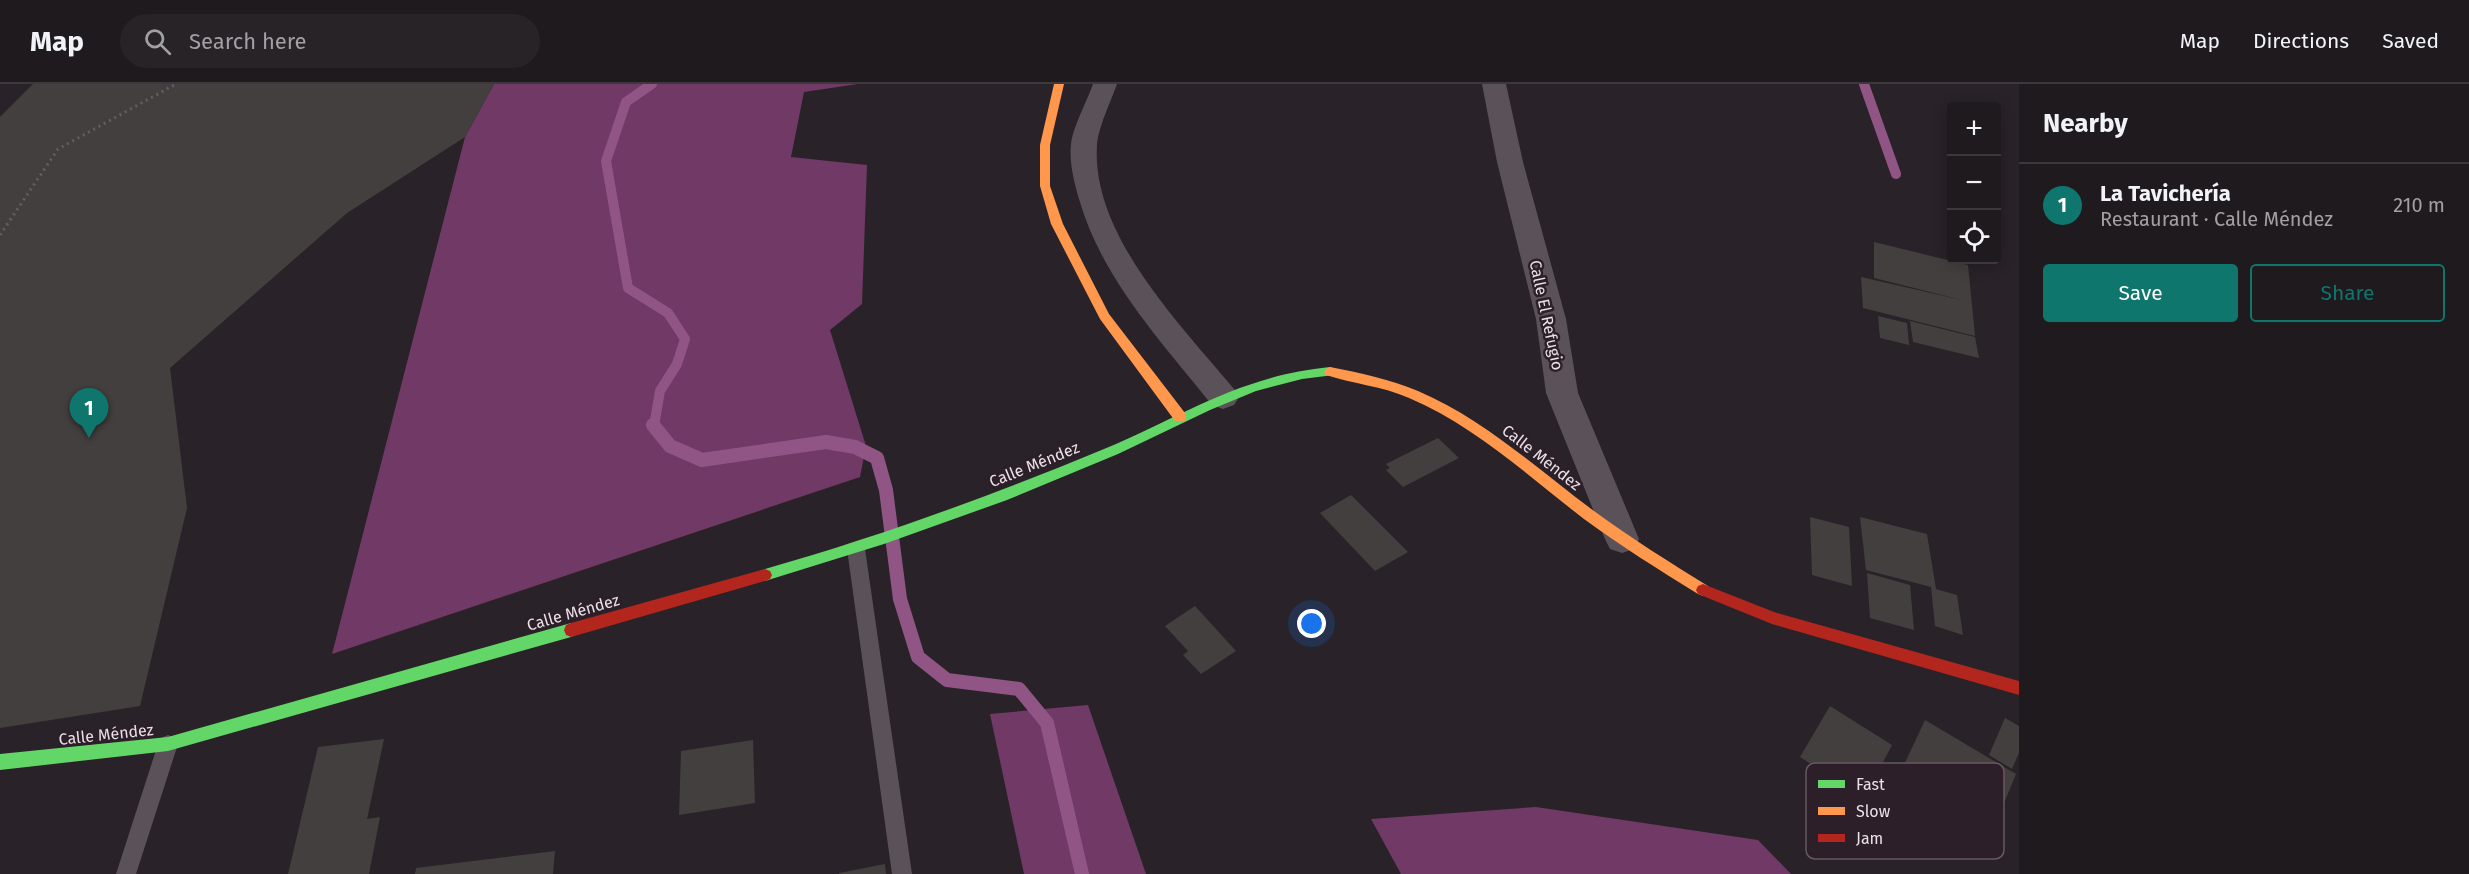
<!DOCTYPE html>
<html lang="en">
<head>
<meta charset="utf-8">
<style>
	:root { --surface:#1f1a1e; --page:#272327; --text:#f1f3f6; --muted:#a1a1a4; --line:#3c383c; --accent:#0f766e }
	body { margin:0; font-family:"Fira Sans",sans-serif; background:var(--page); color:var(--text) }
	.controls { position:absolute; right:18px; top:18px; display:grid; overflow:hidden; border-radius:6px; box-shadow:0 3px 15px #0003 }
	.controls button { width:54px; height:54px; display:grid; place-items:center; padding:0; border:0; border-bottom:2px solid var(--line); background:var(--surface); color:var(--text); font:30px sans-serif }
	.you { position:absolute; left:1312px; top:540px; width:21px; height:21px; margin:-15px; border:4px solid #fff; border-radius:50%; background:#1a73e8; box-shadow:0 0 0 9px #1a73e833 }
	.badge { display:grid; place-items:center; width:39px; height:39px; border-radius:50%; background:var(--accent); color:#fff; font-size:20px; font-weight:700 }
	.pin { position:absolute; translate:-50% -50px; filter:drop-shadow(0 2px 3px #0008) }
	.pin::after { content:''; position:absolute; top:32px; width:21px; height:18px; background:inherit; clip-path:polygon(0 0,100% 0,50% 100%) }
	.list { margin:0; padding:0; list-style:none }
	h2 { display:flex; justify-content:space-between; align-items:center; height:78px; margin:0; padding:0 24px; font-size:26px }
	h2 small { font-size:20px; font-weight:400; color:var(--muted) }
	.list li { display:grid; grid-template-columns:39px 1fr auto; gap:18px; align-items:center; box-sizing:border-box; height:84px; padding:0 24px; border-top:2px solid var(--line) }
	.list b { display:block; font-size:22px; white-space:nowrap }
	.list p { margin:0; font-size:20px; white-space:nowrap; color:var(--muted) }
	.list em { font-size:20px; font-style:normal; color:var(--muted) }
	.actions { display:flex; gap:12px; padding:18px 24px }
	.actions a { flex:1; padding:14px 0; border:2px solid var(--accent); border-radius:6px; text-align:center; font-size:21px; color:var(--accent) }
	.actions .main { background:var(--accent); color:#fff }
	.icon { flex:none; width:33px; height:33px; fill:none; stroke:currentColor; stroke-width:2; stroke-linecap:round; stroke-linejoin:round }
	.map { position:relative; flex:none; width:2019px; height:790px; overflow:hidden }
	header { display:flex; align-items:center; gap:36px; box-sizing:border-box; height:84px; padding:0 30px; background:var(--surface); border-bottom:2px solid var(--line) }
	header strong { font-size:28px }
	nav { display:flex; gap:33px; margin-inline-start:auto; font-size:21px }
	.search { width:420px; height:54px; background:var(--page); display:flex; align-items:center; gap:15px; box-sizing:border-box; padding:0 21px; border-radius:33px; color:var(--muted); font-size:22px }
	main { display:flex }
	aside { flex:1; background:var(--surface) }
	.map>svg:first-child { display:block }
	.forest { fill:#703966 }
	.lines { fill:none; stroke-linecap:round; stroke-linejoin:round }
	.stream-far1 { stroke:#915585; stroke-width:10 }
	.stream { stroke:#915585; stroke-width:14 }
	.building { fill:#433f3f }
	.path { stroke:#645d62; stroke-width:3; stroke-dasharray:2 4; stroke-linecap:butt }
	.lane { fill:#5b5259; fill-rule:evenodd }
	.street { fill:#5b5259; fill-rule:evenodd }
	.fast { fill:#63d668; fill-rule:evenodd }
	.slow { fill:#ff974d; fill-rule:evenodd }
	.jam { fill:#b3261e; fill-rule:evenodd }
	.labels { text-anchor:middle; stroke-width:5; stroke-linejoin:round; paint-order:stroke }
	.street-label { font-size:16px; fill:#eae1e7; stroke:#2c1f29 }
	.key { fill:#2c1f29; stroke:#655962; stroke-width:1.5 }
	.key-label { font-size:16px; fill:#eae1e7 }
</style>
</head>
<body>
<header>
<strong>Map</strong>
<div class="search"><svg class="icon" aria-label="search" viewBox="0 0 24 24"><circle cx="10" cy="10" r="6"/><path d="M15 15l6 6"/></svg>Search here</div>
<nav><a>Map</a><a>Directions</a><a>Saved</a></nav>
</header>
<main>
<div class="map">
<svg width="2019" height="790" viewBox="0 0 2019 790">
	<rect width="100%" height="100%" fill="#292228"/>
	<g class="forest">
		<path d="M494,0H858L804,8L791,73L867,81L862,220L830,246L866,362L860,393L332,570L465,53Z"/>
		<path d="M1088,621L1146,790H1024L990,630Z"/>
		<path d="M1536,723L1758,756L1791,790H1401L1371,735Z"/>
	</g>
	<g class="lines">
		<g class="stream-far1">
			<path d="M652,0L626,18L606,77L628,204L668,229L685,255L677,280L660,307L654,342"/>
			<path d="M1864,0L1896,90"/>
		</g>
		<path class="stream" d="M653,341L670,362L702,376L826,358L855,363L877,374L886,406L900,515L918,573L947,596L1019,605L1047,639L1082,790"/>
	</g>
	<g class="building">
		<path d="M33,0H494L465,53L347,129L170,284L187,424L140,622L0,644V33Z"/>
		<path d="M1874,158L1968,181L1975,252L1863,224L1861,193L1966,217L1874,194Z"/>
		<path d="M1878,232L1907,239L1909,261L1880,254Z"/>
		<path d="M1910,237L1975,253L1979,274L1913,258Z"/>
		<path d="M1438,354L1459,374L1403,403L1386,386L1390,384L1386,380Z"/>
		<path d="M1351,411L1408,468L1375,487L1320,429Z"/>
		<path d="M1810,433L1849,443L1852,502L1812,491Z"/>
		<path d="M1860,433L1927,450L1936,505L1957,511L1963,551L1935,542L1931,503L1866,486Z"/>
		<path d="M1867,489L1910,501L1914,546L1870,534Z"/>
		<path d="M1195,522L1236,567L1201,590L1183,571L1188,567L1165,542Z"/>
		<path d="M1830,622L1892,661L1864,714L1800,673Z"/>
		<path d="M2005,634L2019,642V669L2012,685L1989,671Z"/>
		<path d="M1925,636L2016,690L1995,741L1902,685Z"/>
		<path d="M384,655L367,735L380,733L369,790H288L318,663Z"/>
		<path d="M753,656L755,719L679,731L681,667Z"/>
		<path d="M555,767L553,790H415L416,784Z"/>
		<path d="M885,780L886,790H839V789Z"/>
	</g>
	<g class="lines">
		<path class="path" d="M0,151L58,65L176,0"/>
		<g class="lane">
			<path d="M856,458L862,460L865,465L912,790H892L847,465L850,460Z"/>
			<path d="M168,651L175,654L178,660L136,790H116L158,660L161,654Z"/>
		</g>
		<g class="street">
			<path d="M1093,0H1117C1111,17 1098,44 1097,61C1091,151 1181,241 1234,305L1239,313L1234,321L1223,325L1212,321C1161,257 1102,195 1079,115C1074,98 1069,78 1071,60C1073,43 1087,17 1093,0Z"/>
			<path d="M1482,0H1506L1523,78L1566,235L1578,309L1639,455L1634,465L1622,469L1610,465L1605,455L1546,309L1536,235L1497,78Z"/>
		</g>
		<g class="fast">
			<path d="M1330,283L1334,285L1336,288L1334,291L1302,295L1256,307L1210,326L1118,370L1007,416L884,460L765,497L760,495L758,491L760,487L765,485C881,452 993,411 1104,365C1185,331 1239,292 1330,283Z"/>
			<path d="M571,539L576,541L578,546L576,551L571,553L168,667L0,686V670L168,653Z"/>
		</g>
		<g class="slow">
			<path d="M1054,0H1064L1050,61V102L1063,140L1109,230L1185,329L1186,333L1185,337H1175L1100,235L1051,140L1040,102V61Z"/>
			<path d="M1330,283C1360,289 1389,295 1418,307C1484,335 1537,385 1594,427C1631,454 1669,478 1708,502L1710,506L1708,510L1703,512L1698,510C1659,486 1621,462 1584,435C1528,392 1475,342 1409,314C1382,302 1353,300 1326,291L1324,288L1326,285Z"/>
		</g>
		<g class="jam">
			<path d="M765,485L770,487L772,491L770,495L765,497L571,553L566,551L564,546L566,541L571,539Z"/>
			<path d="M1703,500L1774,528L2019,597V611L1772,540L1698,510L1696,506L1698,502Z"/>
		</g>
	</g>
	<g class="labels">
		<g class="street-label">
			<text transform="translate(1547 231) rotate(78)" y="6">Calle El Refugio</text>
			<text transform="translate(1542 373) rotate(38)" y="6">Calle Méndez</text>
			<text transform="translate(1034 380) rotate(-22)" y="6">Calle Méndez</text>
			<text transform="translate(573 528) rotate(-16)" y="6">Calle Méndez</text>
			<text transform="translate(106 650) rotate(-6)" y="6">Calle Méndez</text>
		</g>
	</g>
	<rect x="1806" y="679" width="198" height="96" rx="9" class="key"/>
	<rect x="1818" y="696" width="27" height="8" fill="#63d668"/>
	<rect x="1818" y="723" width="27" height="8" fill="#ff974d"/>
	<rect x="1818" y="750" width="27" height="8" fill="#b3261e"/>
	<g class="key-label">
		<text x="1856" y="706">Fast</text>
		<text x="1856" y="733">Slow</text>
		<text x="1856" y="760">Jam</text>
	</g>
</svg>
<div class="controls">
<button>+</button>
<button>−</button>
<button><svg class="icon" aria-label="locate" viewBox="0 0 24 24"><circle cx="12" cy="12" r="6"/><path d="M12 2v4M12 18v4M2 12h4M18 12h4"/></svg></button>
</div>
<div class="you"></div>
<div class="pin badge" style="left:89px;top:354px">1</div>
</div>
<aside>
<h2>Nearby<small></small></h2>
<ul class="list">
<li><span class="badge">1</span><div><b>La Tavichería</b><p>Restaurant · Calle Méndez</p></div><em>210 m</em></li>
</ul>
<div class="actions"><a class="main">Save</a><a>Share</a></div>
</aside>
</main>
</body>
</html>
